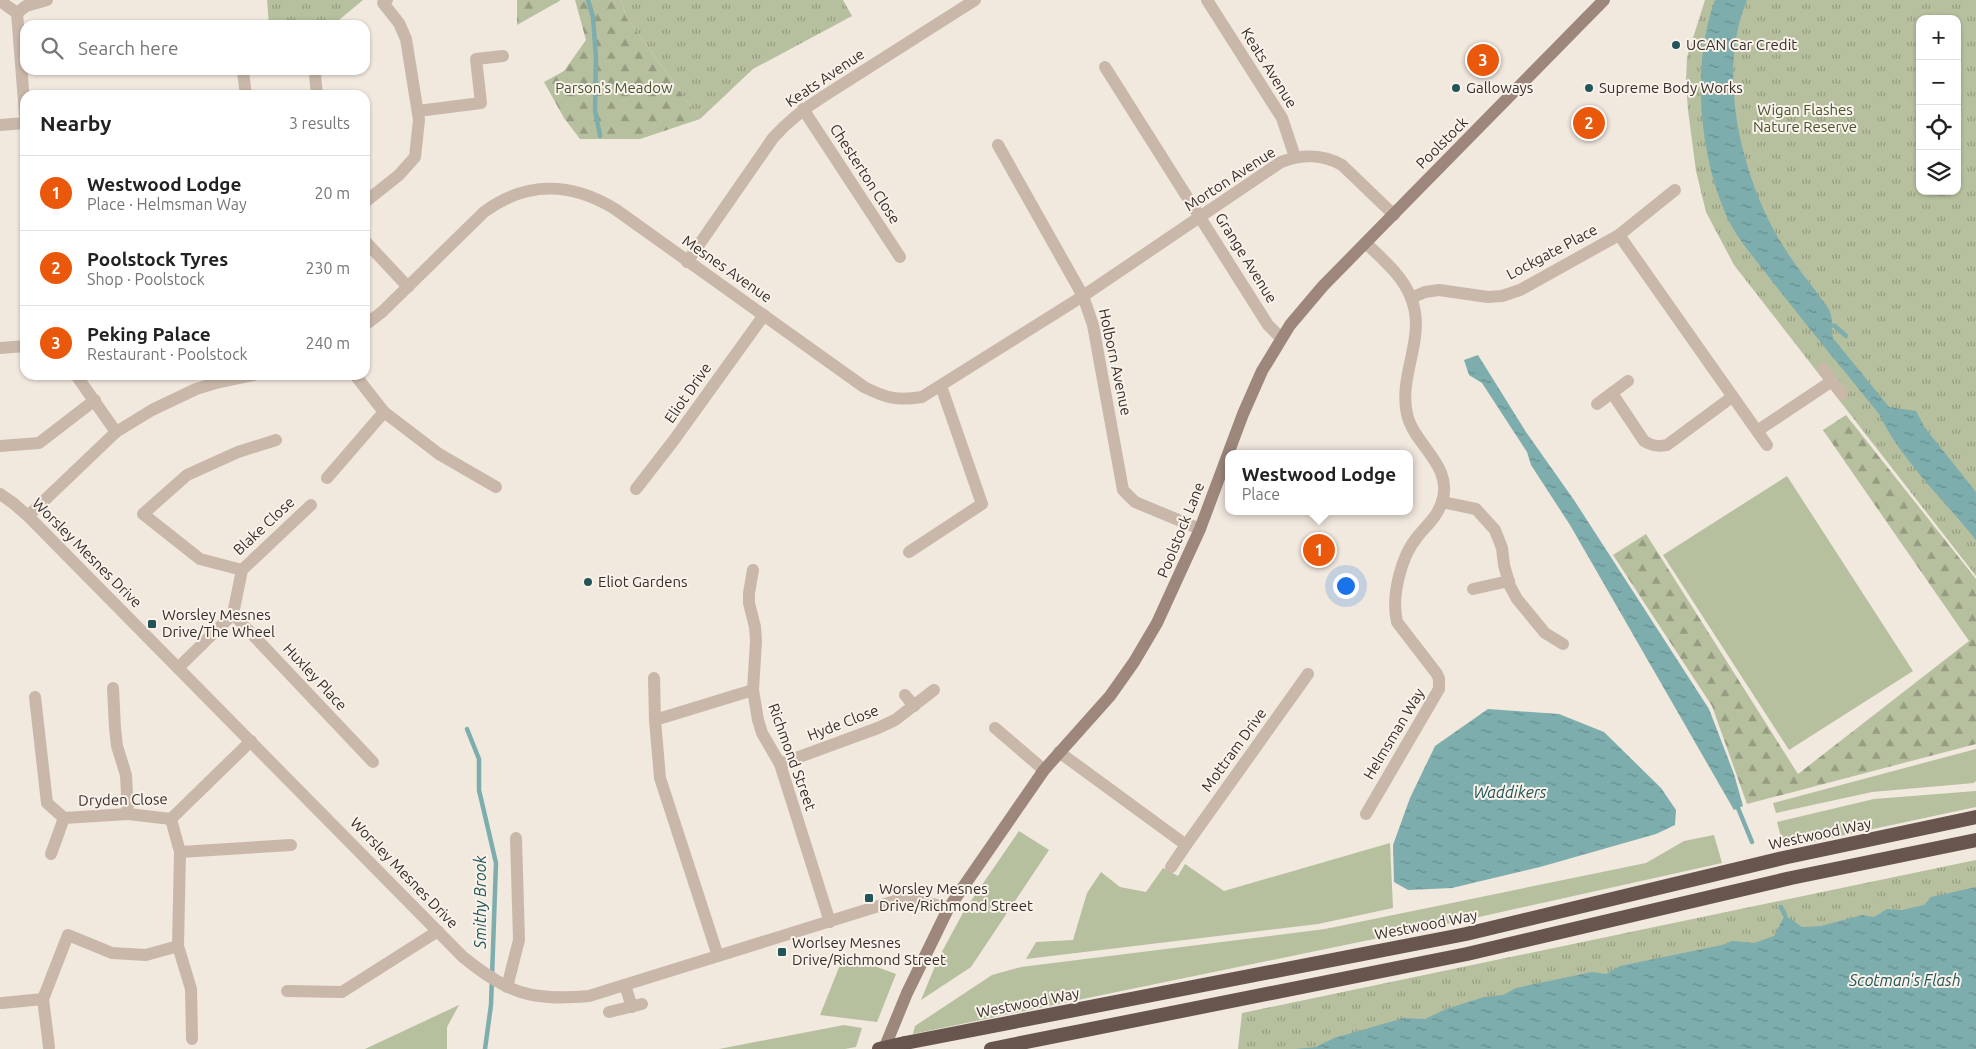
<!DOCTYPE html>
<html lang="en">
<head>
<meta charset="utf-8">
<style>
	:root { --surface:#fff; --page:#f2f2f2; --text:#222; --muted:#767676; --line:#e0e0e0; --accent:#ea580c }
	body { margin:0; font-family:Ubuntu,sans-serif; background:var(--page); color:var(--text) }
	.controls { position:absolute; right:15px; top:15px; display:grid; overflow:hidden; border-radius:10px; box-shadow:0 1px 4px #0004 }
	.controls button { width:45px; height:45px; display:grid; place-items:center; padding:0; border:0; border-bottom:1px solid var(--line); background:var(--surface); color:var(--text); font:25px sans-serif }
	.you { position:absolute; left:1345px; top:585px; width:18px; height:18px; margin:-12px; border:4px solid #fff; border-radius:50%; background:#1a73e8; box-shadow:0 0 0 8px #1a73e833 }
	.badge { display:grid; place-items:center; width:32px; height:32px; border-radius:50%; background:var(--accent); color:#fff; font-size:16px; font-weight:700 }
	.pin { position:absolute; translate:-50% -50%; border:2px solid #fff; box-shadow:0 1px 5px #0006 }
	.popup { position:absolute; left:1225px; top:450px; width:188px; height:65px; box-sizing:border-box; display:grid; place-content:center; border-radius:10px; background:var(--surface); filter:drop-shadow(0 1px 4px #0005); font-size:16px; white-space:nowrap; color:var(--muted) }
	.popup b { font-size:19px; color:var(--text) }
	.popup::after { content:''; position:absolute; left:50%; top:100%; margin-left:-10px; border:10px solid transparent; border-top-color:var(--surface) }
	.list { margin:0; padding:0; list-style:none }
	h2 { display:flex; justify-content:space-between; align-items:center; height:65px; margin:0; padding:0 20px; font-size:21px }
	h2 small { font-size:16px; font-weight:400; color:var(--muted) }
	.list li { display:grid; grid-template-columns:32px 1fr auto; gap:15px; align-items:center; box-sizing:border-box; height:75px; padding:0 20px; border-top:1px solid var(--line) }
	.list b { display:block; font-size:19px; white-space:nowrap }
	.list p { margin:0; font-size:16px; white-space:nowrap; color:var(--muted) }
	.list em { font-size:16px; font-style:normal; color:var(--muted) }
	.icon { flex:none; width:28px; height:28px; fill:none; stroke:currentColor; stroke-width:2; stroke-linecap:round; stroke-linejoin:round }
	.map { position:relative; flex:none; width:1976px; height:1049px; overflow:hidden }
	.search { position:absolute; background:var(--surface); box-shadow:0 1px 4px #0004; left:20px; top:20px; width:350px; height:55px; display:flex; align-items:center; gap:12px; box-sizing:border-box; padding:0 18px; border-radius:15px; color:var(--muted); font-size:19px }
	.panel { position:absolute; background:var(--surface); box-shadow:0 1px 4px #0004; left:20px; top:90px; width:350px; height:290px; border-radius:15px }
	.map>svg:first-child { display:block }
	.grass { fill:#b6c09e }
	.forest { fill:url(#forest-firs) }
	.park { fill:url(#park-tufts); fill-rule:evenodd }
	.water { fill:url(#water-ripples) }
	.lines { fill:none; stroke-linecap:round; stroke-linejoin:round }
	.stream { stroke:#7eadad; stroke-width:4.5 }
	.minor { stroke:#c9b8aa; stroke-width:12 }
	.tertiary { stroke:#c9b8aa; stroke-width:12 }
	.secondary { stroke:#9d877c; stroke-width:12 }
	.trunk { stroke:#68564e; stroke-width:14 }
	.trunk-bridge { stroke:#68564e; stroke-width:14 }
	.poi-dot { fill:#215557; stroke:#f9f2ea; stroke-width:2 }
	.labels { text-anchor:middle; stroke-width:4; stroke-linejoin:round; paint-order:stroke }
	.poi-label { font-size:15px; fill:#372d29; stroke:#f9f2ea; text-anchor:start }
	.street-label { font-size:15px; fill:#372d29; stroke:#f9f2ea }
	.park-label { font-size:15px; fill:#47542e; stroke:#f9f2ea }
	.water-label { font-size:16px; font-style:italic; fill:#215557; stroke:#f9f2ea }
</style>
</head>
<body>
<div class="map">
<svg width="1976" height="1049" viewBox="0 0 1976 1049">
	<defs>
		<pattern id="forest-firs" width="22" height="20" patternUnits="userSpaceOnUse" patternTransform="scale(1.25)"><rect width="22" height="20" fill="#b6c09e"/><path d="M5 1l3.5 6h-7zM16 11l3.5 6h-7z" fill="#959c81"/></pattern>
		<pattern id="park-tufts" width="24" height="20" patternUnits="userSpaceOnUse" patternTransform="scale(1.25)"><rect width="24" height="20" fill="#b6c09e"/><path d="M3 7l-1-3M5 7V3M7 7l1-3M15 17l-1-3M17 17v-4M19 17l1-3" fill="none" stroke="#959c81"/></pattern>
		<pattern id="water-ripples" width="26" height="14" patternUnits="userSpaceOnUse" patternTransform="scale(1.25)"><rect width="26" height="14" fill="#7eadad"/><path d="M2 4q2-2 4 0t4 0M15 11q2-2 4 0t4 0" fill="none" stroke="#688d8d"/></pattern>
	</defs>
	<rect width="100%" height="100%" fill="#f1e8de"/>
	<g class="grass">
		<path d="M1787,476L1913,671L1789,750L1663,555Z"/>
		<path d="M1976,749V781L1974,783L1872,792L1776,813L1773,803Z"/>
		<path d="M1976,791V807L1784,848L1777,822L1874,799Z"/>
		<path d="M1019,831L1049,850L971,967L921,1000L938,959L964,911Z"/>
		<path d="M1714,835L1722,863L1461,921L913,1034L915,1026L992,975L1021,967L1325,929L1646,863L1684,841Z"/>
		<path d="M1390,843L1393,908L1318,924L1026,959L1036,942L1073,940L1087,893L1101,872L1120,887L1146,892L1163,868L1178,876L1185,864L1224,891Z"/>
		<path d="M844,955L896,974L877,1022L820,1015Z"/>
		<path d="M459,1005L447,1027V1049H365Z"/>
		<path d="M844,1025L862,1028L856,1047L845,1049H719Z"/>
	</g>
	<g class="forest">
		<path d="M517,0H561L517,25Z"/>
		<path d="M575,0H621L626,17L700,119L640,139H580L564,118L544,82L564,71L586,40Z"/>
		<path d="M1846,415L1976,579V744L1747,804L1712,706L1613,555L1646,534L1798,774L1969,641L1823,430Z"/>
	</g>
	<g class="park">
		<path d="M267,0H363L333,25H269Z"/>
		<path d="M621,0H843L852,16L753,69L700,119L626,17Z"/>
		<path d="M1705,0H1976V576L1734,265L1706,212L1696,171L1688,110L1686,83L1687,57ZM1920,19H1957V191H1920Z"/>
		<path d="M1976,860V1049H1238L1242,1013Z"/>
	</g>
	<g class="water">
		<path d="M1715,0H1747C1717,71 1740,169 1776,234C1787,254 1801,272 1815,290C1819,297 1827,304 1830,312C1833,318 1831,330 1833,338L1889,407L1916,411L1925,428L1976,492V540C1944,500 1901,460 1879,414C1841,367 1802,320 1765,272C1752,255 1737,238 1728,219C1699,157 1691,64 1715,0Z"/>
		<path d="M1478,355L1526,432L1574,500L1709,709L1734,774L1743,806L1734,810L1570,525L1531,465L1527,452L1482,383L1469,375L1464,360Z"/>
		<path d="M1488,709L1559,714L1604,732L1661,788L1676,810L1675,825L1656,834L1540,867L1452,888L1408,890L1394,882L1393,845L1410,798L1435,746Z"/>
		<path d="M1976,887V1049H1295L1316,1047L1334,1038L1404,1018L1425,1019L1446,1009L1484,997L1503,995L1516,988L1592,972L1606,974L1620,966L1722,945L1733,941L1754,943L1774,936L1785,915L1802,927L1821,926L1862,915L1874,917L1887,909L1902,910L1924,905L1931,897Z"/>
	</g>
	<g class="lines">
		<g class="stream">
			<path d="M588,0L593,17L596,59L595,110L600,136"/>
			<path d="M1825,324L1835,326L1846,336"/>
			<path d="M467,729L479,759V790L496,863L491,1005L485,1049"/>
			<path d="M1738,808L1752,842"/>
			<path d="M1781,907L1785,915"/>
		</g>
		<g class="minor">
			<path d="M1207,0L1282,118L1295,157"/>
			<path d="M0,1L17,13L25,115"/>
			<path d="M17,13L26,6L47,0"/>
			<path d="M1105,67L1268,325L1281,338"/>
			<path d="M243,72L246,95"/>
			<path d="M315,75L317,95"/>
			<path d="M803,109L900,257"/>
			<path d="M418,111L481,103L476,59L503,56"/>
			<path d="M0,125L25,123"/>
			<path d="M998,145L1083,296L1093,325L1123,490L1135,502L1200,529"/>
			<path d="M365,202L399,175L415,157L419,120L406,39L399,23L383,3L387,0"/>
			<path d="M1619,235L1675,190"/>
			<path d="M365,241L408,287"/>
			<path d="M687,262L773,138C788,121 805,108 824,96L975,0"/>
			<path d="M1411,298L1425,292L1439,290L1488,297L1502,296L1520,290L1619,235L1757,431L1832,381"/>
			<path d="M365,325L382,312L484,212C526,181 571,182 615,209L864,387C886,398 897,401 922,397L1083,296L1281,162C1303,154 1322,154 1342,165L1394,215"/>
			<path d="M0,348L25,346"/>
			<path d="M1823,369L1842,394"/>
			<path d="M76,375L116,432"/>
			<path d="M355,375L384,412L439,454L496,487"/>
			<path d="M1612,393L1644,441C1652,446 1658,447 1667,445L1732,397"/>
			<path d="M1597,404L1628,381"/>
			<path d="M1757,431L1767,445"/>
			<path d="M0,446L39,443L95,400"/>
			<path d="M327,478L384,412"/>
			<path d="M636,489L674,440L764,315"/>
			<path d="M1442,502L1476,509L1495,530L1502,548L1504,565L1510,586L1517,599L1545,633L1563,644"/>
			<path d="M28,516L116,432L152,410L196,389L216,383L254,375"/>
			<path d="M909,552L982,504L941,386"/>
			<path d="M242,570L200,559L143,514L187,475L238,452L276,440"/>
			<path d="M753,570L749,593V603L755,627L756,641L753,690L758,720L762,733L780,764L830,922"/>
			<path d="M1473,589L1509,581"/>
			<path d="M233,614L373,762"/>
			<path d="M178,668L233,614L242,570L311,505"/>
			<path d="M654,678L655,720"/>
			<path d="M113,688L115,728L117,746L126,775L128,814"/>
			<path d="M905,695L914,706"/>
			<path d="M35,697L47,803L64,818L128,814L171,819L251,741"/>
			<path d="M995,728L1044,770"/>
			<path d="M1059,752L1186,845L1308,674"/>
			<path d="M780,764L878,728L895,720L934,690"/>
			<path d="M1366,814L1439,689V679L1437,674L1397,622C1391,596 1401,556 1418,536C1427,525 1437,517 1442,502C1454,465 1414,446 1407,414C1398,375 1427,337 1411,298C1403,276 1383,260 1366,243"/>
			<path d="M180,852L291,845"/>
			<path d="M51,854L64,818"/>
			<path d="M1171,867L1186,845"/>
			<path d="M178,946L191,989L192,1039"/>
			<path d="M718,956L660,778L655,720L753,690"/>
			<path d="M625,985L632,1007"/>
			<path d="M507,987L519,940L516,838"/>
			<path d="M287,991L342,992L438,931"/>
			<path d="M43,999L49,1047"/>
			<path d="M2,1003L43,999L68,935L112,953L146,955L178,946L180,852L171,819"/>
			<path d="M609,1012L642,1004"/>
		</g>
		<path class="tertiary" d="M0,494L13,503L28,516L463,957C509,994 531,1001 589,996L898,900C917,899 931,903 948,909"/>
		<path class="secondary" d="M884,1049L907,993L948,909L1044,770L1110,696L1134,662L1157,623L1200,529L1243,414L1262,371L1290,325L1323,286L1604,0"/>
		<g class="trunk">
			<path d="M905,1043L1466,934L1783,858L1976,817"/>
			<path d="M991,1049L1467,954L1791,878L1976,840"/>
		</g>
		<path class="trunk-bridge" d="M879,1049L905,1043"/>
	</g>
	<g class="poi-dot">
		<circle cx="1676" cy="45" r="5"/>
		<circle cx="1456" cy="88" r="5"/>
		<circle cx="1589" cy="88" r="5"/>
		<circle cx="588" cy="582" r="5"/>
		<rect x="147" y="619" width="10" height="10" rx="2.5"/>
		<rect x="864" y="893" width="10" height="10" rx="2.5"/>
		<rect x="777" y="947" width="10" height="10" rx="2.5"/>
	</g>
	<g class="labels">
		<g class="poi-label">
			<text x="1686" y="50">UCAN Car Credit</text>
			<text x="1466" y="93">Galloways</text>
			<text x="1599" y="93">Supreme Body Works</text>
			<text x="598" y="587">Eliot Gardens</text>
			<text x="162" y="620">Worsley Mesnes<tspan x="162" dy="17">Drive/The Wheel</tspan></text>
			<text x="879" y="894">Worsley Mesnes<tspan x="879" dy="17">Drive/Richmond Street</tspan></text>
			<text x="792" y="948">Worlsey Mesnes<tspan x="792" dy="17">Drive/Richmond Street</tspan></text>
		</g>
		<g class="street-label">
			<text transform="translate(1269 68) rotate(58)" y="5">Keats Avenue</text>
			<text transform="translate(825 78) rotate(-34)" y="5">Keats Avenue</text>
			<text transform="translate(1442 143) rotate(-45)" y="5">Poolstock</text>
			<text transform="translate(865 174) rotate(57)" y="5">Chesterton Close</text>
			<text transform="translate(1230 179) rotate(-33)" y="5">Morton Avenue</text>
			<text transform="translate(1552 252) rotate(-28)" y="5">Lockgate Place</text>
			<text transform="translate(1246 258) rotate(58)" y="5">Grange Avenue</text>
			<text transform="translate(727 269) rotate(35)" y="5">Mesnes Avenue</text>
			<text transform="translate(1115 362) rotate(78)" y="5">Holborn Avenue</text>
			<text transform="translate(688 393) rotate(-55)" y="5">Eliot Drive</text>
			<text transform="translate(264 526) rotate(-43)" y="5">Blake Close</text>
			<text transform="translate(1181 530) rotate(-68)" y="5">Poolstock Lane</text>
			<text transform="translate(87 553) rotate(45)" y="5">Worsley Mesnes Drive</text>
			<text transform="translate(315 677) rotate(47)" y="5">Huxley Place</text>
			<text transform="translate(843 723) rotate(-21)" y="5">Hyde Close</text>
			<text transform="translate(1394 734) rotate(-59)" y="5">Helmsman Way</text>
			<text transform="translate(1234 750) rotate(-54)" y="5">Mottram Drive</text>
			<text transform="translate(792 757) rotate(70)" y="5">Richmond Street</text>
			<text transform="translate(123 800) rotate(-1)" y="5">Dryden Close</text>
			<text transform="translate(1820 834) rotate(-12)" y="5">Westwood Way</text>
			<text transform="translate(404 873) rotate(46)" y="5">Worsley Mesnes Drive</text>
			<text transform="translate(1426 925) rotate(-11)" y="5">Westwood Way</text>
			<text transform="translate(1028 1003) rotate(-11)" y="5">Westwood Way</text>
		</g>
		<g class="park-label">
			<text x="614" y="93">Parson's Meadow</text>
			<text x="1805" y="115">Wigan Flashes<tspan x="1805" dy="17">Nature Reserve</tspan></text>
		</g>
		<g class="water-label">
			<text x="1510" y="798">Waddikers</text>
			<text transform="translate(480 902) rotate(-90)" y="6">Smithy Brook</text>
			<text x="1905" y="986">Scotman's Flash</text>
		</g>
	</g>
</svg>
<div class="controls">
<button>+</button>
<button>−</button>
<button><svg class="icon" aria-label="locate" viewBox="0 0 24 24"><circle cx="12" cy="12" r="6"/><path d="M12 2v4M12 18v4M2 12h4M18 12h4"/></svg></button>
<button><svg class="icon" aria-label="layers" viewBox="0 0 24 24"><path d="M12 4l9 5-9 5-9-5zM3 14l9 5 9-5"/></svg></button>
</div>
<div class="you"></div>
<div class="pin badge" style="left:1319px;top:550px">1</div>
<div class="popup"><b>Westwood Lodge</b>Place</div>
<div class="pin badge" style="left:1589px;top:123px">2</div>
<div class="pin badge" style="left:1483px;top:60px">3</div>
<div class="search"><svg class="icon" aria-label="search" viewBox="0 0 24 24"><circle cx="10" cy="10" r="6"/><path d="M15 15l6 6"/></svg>Search here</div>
<section class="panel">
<h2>Nearby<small>3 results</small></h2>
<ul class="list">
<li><span class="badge">1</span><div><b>Westwood Lodge</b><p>Place · Helmsman Way</p></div><em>20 m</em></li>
<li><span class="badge">2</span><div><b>Poolstock Tyres</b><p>Shop · Poolstock</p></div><em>230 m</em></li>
<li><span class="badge">3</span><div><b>Peking Palace</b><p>Restaurant · Poolstock</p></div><em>240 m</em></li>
</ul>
</section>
</div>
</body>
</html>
